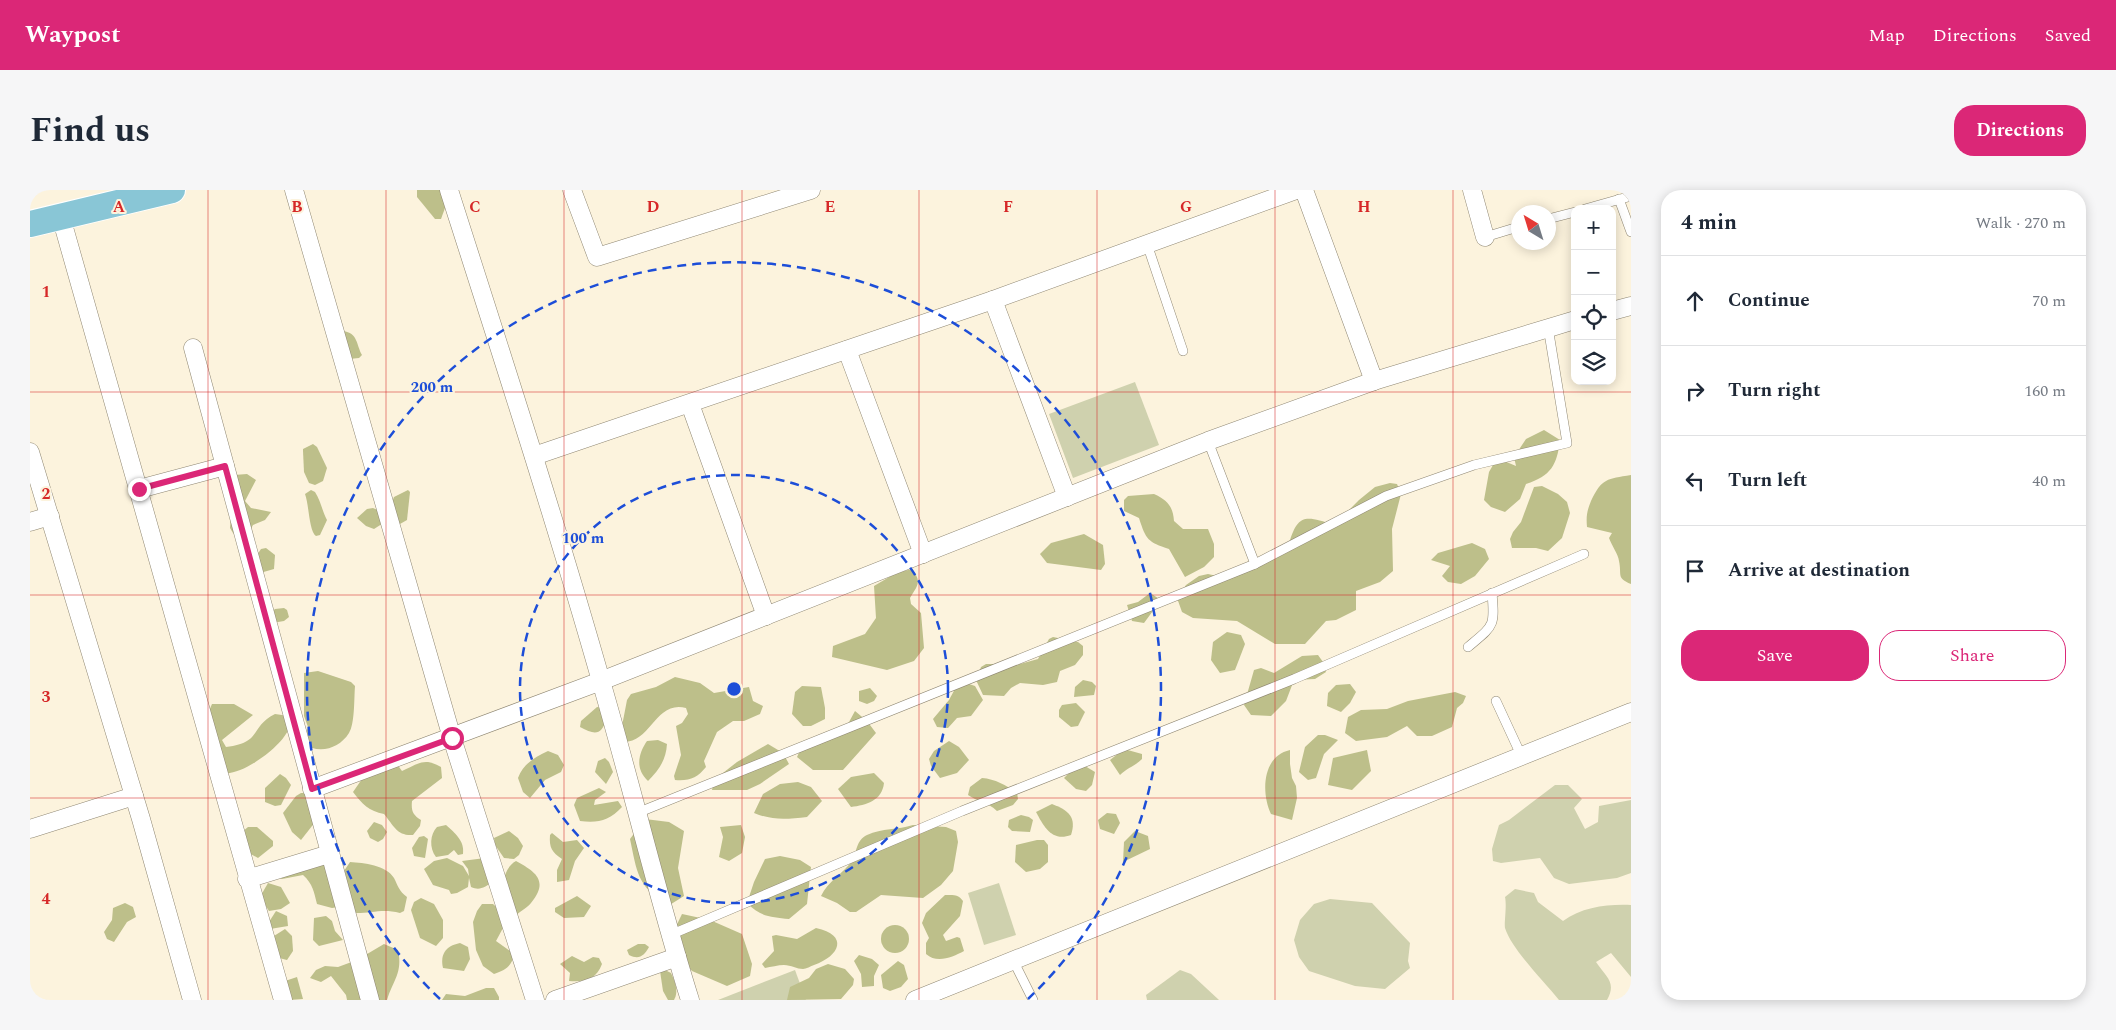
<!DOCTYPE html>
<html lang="en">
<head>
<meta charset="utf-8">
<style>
	:root { --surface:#fff; --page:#f6f6f7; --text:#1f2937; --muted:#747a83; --line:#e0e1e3; --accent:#db2777 }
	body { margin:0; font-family:Spectral,serif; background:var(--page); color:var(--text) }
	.controls { position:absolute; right:15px; top:15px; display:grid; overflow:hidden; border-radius:10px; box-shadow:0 2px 12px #0003 }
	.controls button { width:45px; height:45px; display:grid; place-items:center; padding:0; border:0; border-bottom:1px solid var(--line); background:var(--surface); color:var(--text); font:25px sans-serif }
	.compass { position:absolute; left:1481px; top:15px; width:45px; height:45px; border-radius:50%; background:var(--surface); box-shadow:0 2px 12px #0003; rotate:322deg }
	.stop { position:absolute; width:15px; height:15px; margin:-11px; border:4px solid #db2777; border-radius:50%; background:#fff }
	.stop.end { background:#db2777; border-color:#fff; box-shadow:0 1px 5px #0008 }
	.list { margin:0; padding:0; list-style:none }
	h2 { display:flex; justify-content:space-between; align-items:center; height:65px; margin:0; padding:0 20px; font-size:21px }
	h2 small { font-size:16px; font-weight:400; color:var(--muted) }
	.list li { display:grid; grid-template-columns:32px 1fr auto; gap:15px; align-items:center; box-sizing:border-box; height:90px; padding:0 20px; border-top:1px solid var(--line) }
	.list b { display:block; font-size:19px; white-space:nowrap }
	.list em { font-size:16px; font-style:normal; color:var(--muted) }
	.actions { display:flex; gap:10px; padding:15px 20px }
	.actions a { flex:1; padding:11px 0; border:1px solid var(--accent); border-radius:20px; text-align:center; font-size:18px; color:var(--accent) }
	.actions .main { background:var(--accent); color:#fff }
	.icon { flex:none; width:28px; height:28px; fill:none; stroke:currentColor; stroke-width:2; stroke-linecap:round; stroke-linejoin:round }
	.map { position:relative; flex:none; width:1601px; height:810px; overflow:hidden; border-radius:20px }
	header { display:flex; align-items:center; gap:30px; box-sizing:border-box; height:70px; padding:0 25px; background:var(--accent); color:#fff }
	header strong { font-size:24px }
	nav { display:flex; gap:28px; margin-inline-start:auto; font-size:18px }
	.intro { display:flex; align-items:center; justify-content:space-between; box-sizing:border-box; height:120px; padding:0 30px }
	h1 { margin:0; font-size:35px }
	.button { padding:12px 22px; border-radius:20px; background:var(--accent); color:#fff; font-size:18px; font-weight:700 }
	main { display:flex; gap:30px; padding:0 30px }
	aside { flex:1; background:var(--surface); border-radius:20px; box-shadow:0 2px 12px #0003 }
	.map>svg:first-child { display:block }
	.green { fill:#cfd1ae }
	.forest { fill:#bdbf8a }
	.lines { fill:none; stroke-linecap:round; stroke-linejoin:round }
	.service-casing { stroke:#8f8773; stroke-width:10 }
	.minor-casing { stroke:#8f8773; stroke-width:19 }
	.primary-casing { stroke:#fff; stroke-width:28 }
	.service { stroke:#fff; stroke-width:9 }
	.minor { stroke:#fff; stroke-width:18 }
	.primary { stroke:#89c6d6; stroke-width:26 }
	.route { stroke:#db2777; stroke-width:6 }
	.grid { fill:none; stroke:#d62828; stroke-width:1; stroke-opacity:0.55 }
	.ring { fill:none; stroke:#1d4ed8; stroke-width:2.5; stroke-dasharray:9 6 }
	.grid-label { font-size:16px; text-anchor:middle; font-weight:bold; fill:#d62828; stroke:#fcf3dd; stroke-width:4; stroke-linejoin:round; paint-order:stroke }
	.centre { fill:#1d4ed8; stroke:#fcf3dd; stroke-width:2.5 }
	.ring-label { font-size:15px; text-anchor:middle; font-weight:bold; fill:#1d4ed8; stroke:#fcf3dd; stroke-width:4; stroke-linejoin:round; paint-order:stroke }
</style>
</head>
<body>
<header>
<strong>Waypost</strong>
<nav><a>Map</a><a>Directions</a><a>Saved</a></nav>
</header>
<div class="intro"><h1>Find us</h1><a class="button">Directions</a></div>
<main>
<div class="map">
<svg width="1601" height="810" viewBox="0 0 1601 810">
	<rect width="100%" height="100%" fill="#fcf3dd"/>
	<g class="green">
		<path d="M1105,192L1129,255L1043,288L1019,224Z"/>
		<path d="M1525,595H1538L1552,609L1544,618L1555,639L1568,632L1569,616L1601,610V683L1587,688L1539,694L1524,688L1510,668L1471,673L1463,671L1462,659L1469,635L1479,630Z"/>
		<path d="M969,693L986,745L954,755L938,703Z"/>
		<path d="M1485,699L1504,703L1508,712L1533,731C1552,717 1578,714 1601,715V787L1581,763L1566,772C1576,787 1587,792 1577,810H1529C1514,791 1482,760 1475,738C1474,733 1477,716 1475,707Z"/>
		<path d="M1300,709L1342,713L1380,753L1378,771L1380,778L1355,799L1325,796L1279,781L1269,767L1264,750L1270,730L1284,714Z"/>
		<path d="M765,780L776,810H688Z"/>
		<path d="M1150,780L1161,784L1189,810H1117L1116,805Z"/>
	</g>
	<g class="forest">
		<path d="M387,0H414L415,18L411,29H405L387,7Z"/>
		<path d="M313,141C328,143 326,154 332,165L329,168L319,169Z"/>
		<path d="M1514,240L1530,250C1527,275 1521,286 1496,294L1490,309L1475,322L1461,317L1454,310L1459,282L1467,268L1486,276L1484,267L1496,249Z"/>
		<path d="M283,254L287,257L297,278L293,291L285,295L279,293L274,282L273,261V259Z"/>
		<path d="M217,284L226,290L215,311L221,318L241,322L235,330L223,335L214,351L203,343L200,338L204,285Z"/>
		<path d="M1601,285V394C1586,388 1592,385 1589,371C1588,364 1582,356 1579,348L1582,343L1557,337C1556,326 1557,321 1561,311C1572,288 1577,289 1601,285Z"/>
		<path d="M1360,293L1367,294L1371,304L1362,339L1363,381L1350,392L1326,401V420L1306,430L1296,431L1275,454H1245L1207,431L1163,428L1152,422L1147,408L1156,395L1169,386L1178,384L1196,388L1258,357C1267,325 1273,324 1304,335L1329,310L1345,297Z"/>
		<path d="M1512,296L1528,304L1537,312L1540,323L1532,348L1518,361L1506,358H1482L1480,349L1483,342L1491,332L1504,297Z"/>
		<path d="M281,300L285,302C291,311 292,321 297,330L290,345L286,346C279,342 279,314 275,304Z"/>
		<path d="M378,300L380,302L377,330L370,334L365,330L359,319L364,307Z"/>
		<path d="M1124,304C1137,310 1143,316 1144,331L1153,339H1178L1184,354V367L1174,377L1155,387L1139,359C1118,352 1116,350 1109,328L1094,321V310L1098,306Z"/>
		<path d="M343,318L350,321L355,332L344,339L336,336L327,328L337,319Z"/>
		<path d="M1054,344L1073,355L1075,374L1071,380L1017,373L1010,364L1021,353Z"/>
		<path d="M1442,353L1455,359L1459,369L1445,386L1431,394L1418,392L1412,386L1420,376L1401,370L1408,363Z"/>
		<path d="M236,358L245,365L244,379L230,383L224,369L231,359Z"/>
		<path d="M882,379C892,392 888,395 880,408L881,414L891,423L894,458L884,471L857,480L802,467L803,456L835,444L846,428L844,396L866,383Z"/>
		<path d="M1120,403L1131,410L1114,433L1102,431L1097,415L1108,412Z"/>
		<path d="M254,418L257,420L259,427L254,431L242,433L239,424L245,419Z"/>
		<path d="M1197,442L1211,445L1215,454L1205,480L1190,483L1181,470L1183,452Z"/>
		<path d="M1023,447L1048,452L1053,456V465L1045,475L1030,481L1027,492L1013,495L990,493L981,498L974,506L953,505L946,490L951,477L956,474H990L1008,469L1019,449Z"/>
		<path d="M1288,465L1293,472L1296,482L1285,489L1264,490L1256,511L1241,526L1221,525L1214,515L1224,480L1231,478L1244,483L1272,466Z"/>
		<path d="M288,481L321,492L325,496C324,508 325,534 319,543C309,559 288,565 273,553L278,537L274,526V483Z"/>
		<path d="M645,487L670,493L684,503L719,497L723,511L733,516L730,524L714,531H703L687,542L674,571L676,577C667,588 660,591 645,590L644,586L651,565L646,536L652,533L658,524L656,518C626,510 621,552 594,552L592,536L597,510L601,504L626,497Z"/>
		<path d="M1053,490L1062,492L1066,496L1064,505L1044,507L1045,497Z"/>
		<path d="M939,494L945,496L953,510L941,526L927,528L918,538L907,537L903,529L919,510L926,497Z"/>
		<path d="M1320,494L1326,502L1320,513L1311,522L1297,516L1298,503L1306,495Z"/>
		<path d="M772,496L791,497L795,518V529L781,536H773L762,524L765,502Z"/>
		<path d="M840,498L847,506L844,511L837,514L829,511V501Z"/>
		<path d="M1425,502L1436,506L1433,513L1427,518L1422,537L1402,546H1387L1377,536L1357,547L1326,551L1315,543L1318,527L1331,520L1357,519L1378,511Z"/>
		<path d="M1046,513L1055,522L1048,536L1041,537L1029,527V520L1032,515Z"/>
		<path d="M182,514H204L223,525L192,550L196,557C233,553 219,537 245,524L259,526C259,529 261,535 259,538C253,556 213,585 195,583L175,530Z"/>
		<path d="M567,517L573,518L577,528C571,546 565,545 550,537L551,531Z"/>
		<path d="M825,521L837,531L846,543L813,580H783L767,567L772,556L813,543Z"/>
		<path d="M1288,545H1295L1308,550L1294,564L1286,588L1278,590L1269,582L1275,557Z"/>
		<path d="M628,550L637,554C636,570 629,580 618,591C605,579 608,564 617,551Z"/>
		<path d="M919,551L929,557L939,570L927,583L910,588L901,576L899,569L904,561Z"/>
		<path d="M738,554L753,563L759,574L730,594L717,600H682L684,590L707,572Z"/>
		<path d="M1094,559L1112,564V569C1105,576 1097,578 1090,585L1080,570Z"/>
		<path d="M1260,560V574L1262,588L1266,596L1267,608L1262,630L1241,624C1231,603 1232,566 1260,560Z"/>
		<path d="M1337,560L1341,581L1322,600L1298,595L1303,568Z"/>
		<path d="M518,561L528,565L534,575L531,582L515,590L500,608L493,602L488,588C493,574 505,567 518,561Z"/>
		<path d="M575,568L579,572L583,582L576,594L565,582L568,571Z"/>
		<path d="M364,570L372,581C388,574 394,567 411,577L412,588L382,611C381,621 383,625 391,630L390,636L383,645C367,646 364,636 354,624C339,621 332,614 323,602L341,576Z"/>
		<path d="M1055,576L1065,582L1062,595L1056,601L1046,599L1034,588L1042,580Z"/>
		<path d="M844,583L854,593C852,611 836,615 821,617L808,599L821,587Z"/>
		<path d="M250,584L256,588L261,595L251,615L245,616L235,612V598Z"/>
		<path d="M952,588C965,589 976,595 987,603L988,609L983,615L967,621C958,612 948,612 938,605L940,597Z"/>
		<path d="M768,592L781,597L792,611L777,627C758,629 743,631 724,623L733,604L750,594Z"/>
		<path d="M569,598L576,602L565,610L564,615L588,611L592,617C579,631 568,633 550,631L544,615L547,608Z"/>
		<path d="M271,603H283L293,622L271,650L262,642L253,623L266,606Z"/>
		<path d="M1022,614C1038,620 1047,627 1041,645C1022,652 1014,637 1006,622Z"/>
		<path d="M1077,623L1086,624L1090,633L1084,644L1070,639L1068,630Z"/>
		<path d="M991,625L999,627L1003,630L1000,642L982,641L978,637L979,630Z"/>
		<path d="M615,629L639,632L654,641L648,678L654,706L638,716C607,696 607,682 600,649Z"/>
		<path d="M344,632L352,635L357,642L353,649L348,652L340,648L337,641Z"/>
		<path d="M416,635C425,643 435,651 433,664L428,665L424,660L418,665L406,667C399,658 400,644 407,637Z"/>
		<path d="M711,635L715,647L712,663L699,671L689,667L693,647L690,637Z"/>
		<path d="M883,635L916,637L926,641L928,652L923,681L911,695L893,708L851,705L826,722H820L807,713L791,706C798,691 813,684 822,671C827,662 826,650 837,645C852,638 868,640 883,635Z"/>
		<path d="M218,637H227L243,651V656L228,668L219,663L212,642Z"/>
		<path d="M479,641L488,648L493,656L489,665L484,669L474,668L465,655L464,648Z"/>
		<path d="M1105,641L1118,646L1120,659L1093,672L1094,652Z"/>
		<path d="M522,643L533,652L547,650L554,658L545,671L539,690L527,692V680L532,669C522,662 519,658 520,645Z"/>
		<path d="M394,646L398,649L395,668L384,666L382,658L389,647Z"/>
		<path d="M1007,650H1014L1018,655V672L1010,679L996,682L985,672L986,655Z"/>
		<path d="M750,666L770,670L781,677L777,714L759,729C742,727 730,727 717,713L724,692L735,669Z"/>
		<path d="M417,668L433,676L439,686L438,679L432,671L455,668L462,692C455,697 450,701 441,697L439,688L438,697L427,703L421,704L419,700L403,695L394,679L404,671Z"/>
		<path d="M486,671C504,681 520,690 501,713C498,717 491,721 486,725L471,711C473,697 472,679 486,671Z"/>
		<path d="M320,672C334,673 356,675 364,688C368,696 369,701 377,707L374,721L370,723C351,718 341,724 322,723L316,716L302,718L287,714C284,702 283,694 273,685L252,689L243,684L291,673L312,684Z"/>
		<path d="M238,693L251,697L260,713L251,719L239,721L230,707Z"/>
		<path d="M915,705C924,705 928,704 933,711L930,726L913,745L916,751L927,747L930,748L934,761C923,767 907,774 896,764V753L899,748L892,733L896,723Z"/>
		<path d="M547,706L561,716L554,727L534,728L525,722V718Z"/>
		<path d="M391,708L404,714L413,730V748L406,756L390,748L381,720L384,712Z"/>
		<path d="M95,713L103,717L106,727L97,732L84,752L77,749L74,742L82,730L83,718Z"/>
		<path d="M452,714H463L473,723V738L466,751L484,764C482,776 476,780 464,784L453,776L446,760L443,732L447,721Z"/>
		<path d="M246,721L257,726L258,736L240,739L237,735Z"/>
		<path d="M652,724L680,730L712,744L722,774L720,786L697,796L662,781L638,753Z"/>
		<path d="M296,726L302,731L305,741L313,750L289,756L283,750L284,728Z"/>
		<circle cx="865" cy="749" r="14"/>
		<path d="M786,738C819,745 810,766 784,775C781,776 776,779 773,779C767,779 761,775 754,775C748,775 741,777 735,778L732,774L744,761L742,746L746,745L767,749Z"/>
		<path d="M255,739L262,746L263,761L257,770L245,767L240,757L244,746Z"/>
		<path d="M430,753L438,757L440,769L434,781L413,778C410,765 415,756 430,753Z"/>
		<path d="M354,754L368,760C373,783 363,790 357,810H317L316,805L301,786L291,792L280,788L286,780L295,776L308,777L327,770Z"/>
		<path d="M608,754H615L619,757C614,766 609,770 599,765L597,760Z"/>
		<path d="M829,765L842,769L849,775L844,786V796L832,797L831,784L824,771Z"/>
		<path d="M542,766L554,772L563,767L569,768L572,774C566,790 555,792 539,791L540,783L530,774Z"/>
		<path d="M868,771L874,775L878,789L871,797L860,801L853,798L851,785Z"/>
		<path d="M798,774L815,779L824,789L823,795L811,809L757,810L760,797L779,788L786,779Z"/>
		<path d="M635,780L641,783C645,791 649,802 644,810H638L633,801L630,781Z"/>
		<path d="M267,787L273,809L259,810L255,791Z"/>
		<path d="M456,798H464L469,807V810H412L416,804L435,806Z"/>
	</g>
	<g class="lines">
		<g class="service-casing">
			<g id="service">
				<path d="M1589,9L1601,42"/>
				<path d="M1555,19L1601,6"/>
				<path d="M1518,29L1545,22"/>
				<path d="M1455,47L1488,37"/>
				<path d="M1117,54L1153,161"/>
				<path d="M1178,251L1225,374"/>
				<path d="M1438,457C1464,435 1465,437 1462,403"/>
				<path d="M1466,511L1491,565"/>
				<path d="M607,623L1225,374L1356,306L1444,275L1537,253L1518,137"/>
				<path d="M640,745L932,621L1264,489L1554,364"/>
				<path d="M983,770L1003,810"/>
			</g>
		</g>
		<g class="minor-casing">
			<g id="minor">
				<path d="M264,0L422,548L505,810"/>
				<path d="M419,0C471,163 524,326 571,491C602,597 627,705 660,810"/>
				<path d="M542,0L567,67L781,0"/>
				<path d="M1274,0L1344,191"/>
				<path d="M1442,0L1455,47"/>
				<path d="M31,27L253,810"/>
				<path d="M963,110L1037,307"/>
				<path d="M1582,121L1601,116"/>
				<path d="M163,158L340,810"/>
				<path d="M817,160L893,364"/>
				<path d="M660,214L736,426"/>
				<path d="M0,262L111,629L162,810"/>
				<path d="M504,266L963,110L1266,0"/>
				<path d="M109,299L195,276"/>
				<path d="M0,332L20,326"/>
				<path d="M282,599L571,491L1178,251L1344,191L1545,130"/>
				<path d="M0,639L104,606"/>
				<path d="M217,689L299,664"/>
				<path d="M525,810L647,767"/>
				<path d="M885,810L1601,522"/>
			</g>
		</g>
		<g class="primary-casing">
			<path id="primary" d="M0,34L142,0"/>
		</g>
		<use href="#service" class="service"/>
		<use href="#minor" class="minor"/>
		<use href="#primary" class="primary"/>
	</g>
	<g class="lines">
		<path class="route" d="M109,299L195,276L282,599L422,548"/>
	</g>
	<path class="grid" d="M178,0V810M356,0V810M534,0V810M712,0V810M889,0V810M1067,0V810M1245,0V810M1423,0V810M0,202H1601M0,405H1601M0,608H1601"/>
	<g class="ring">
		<circle cx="704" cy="499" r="214"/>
		<path d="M410 809A427 427 0 1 1 998 809"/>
	</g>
	<g class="grid-label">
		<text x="89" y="22">A</text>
		<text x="267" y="22">B</text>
		<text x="445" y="22">C</text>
		<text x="623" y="22">D</text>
		<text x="800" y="22">E</text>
		<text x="978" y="22">F</text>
		<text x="1156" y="22">G</text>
		<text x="1334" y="22">H</text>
		<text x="16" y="107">1</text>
		<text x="16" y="309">2</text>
		<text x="16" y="512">3</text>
		<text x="16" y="714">4</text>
	</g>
	<circle cx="704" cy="499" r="8" class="centre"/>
	<g class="ring-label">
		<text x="402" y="202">200 m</text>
		<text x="553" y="353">100 m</text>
	</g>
</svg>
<div class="controls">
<button>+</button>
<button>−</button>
<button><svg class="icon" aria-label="locate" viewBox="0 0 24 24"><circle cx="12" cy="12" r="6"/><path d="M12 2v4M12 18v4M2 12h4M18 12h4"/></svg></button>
<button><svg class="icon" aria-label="layers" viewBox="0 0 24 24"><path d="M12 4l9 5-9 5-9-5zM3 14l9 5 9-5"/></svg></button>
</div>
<svg class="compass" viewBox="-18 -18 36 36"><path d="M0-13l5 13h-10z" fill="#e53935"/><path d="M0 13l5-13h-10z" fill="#747a83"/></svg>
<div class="stop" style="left:422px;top:548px"></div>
<div class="stop end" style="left:109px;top:299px"></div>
</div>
<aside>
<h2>4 min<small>Walk · 270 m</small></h2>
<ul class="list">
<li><svg class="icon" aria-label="ahead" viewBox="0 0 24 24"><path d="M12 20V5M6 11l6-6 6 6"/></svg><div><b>Continue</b></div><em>70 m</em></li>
<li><svg class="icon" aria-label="right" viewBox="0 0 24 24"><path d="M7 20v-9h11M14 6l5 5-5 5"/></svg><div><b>Turn right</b></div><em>160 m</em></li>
<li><svg class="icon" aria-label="left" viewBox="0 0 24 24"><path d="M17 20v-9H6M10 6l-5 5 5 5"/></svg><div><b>Turn left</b></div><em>40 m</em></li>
<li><svg class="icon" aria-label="arrive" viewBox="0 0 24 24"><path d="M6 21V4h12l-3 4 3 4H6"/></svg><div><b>Arrive at destination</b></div></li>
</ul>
<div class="actions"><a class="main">Save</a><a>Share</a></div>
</aside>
</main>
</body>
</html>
